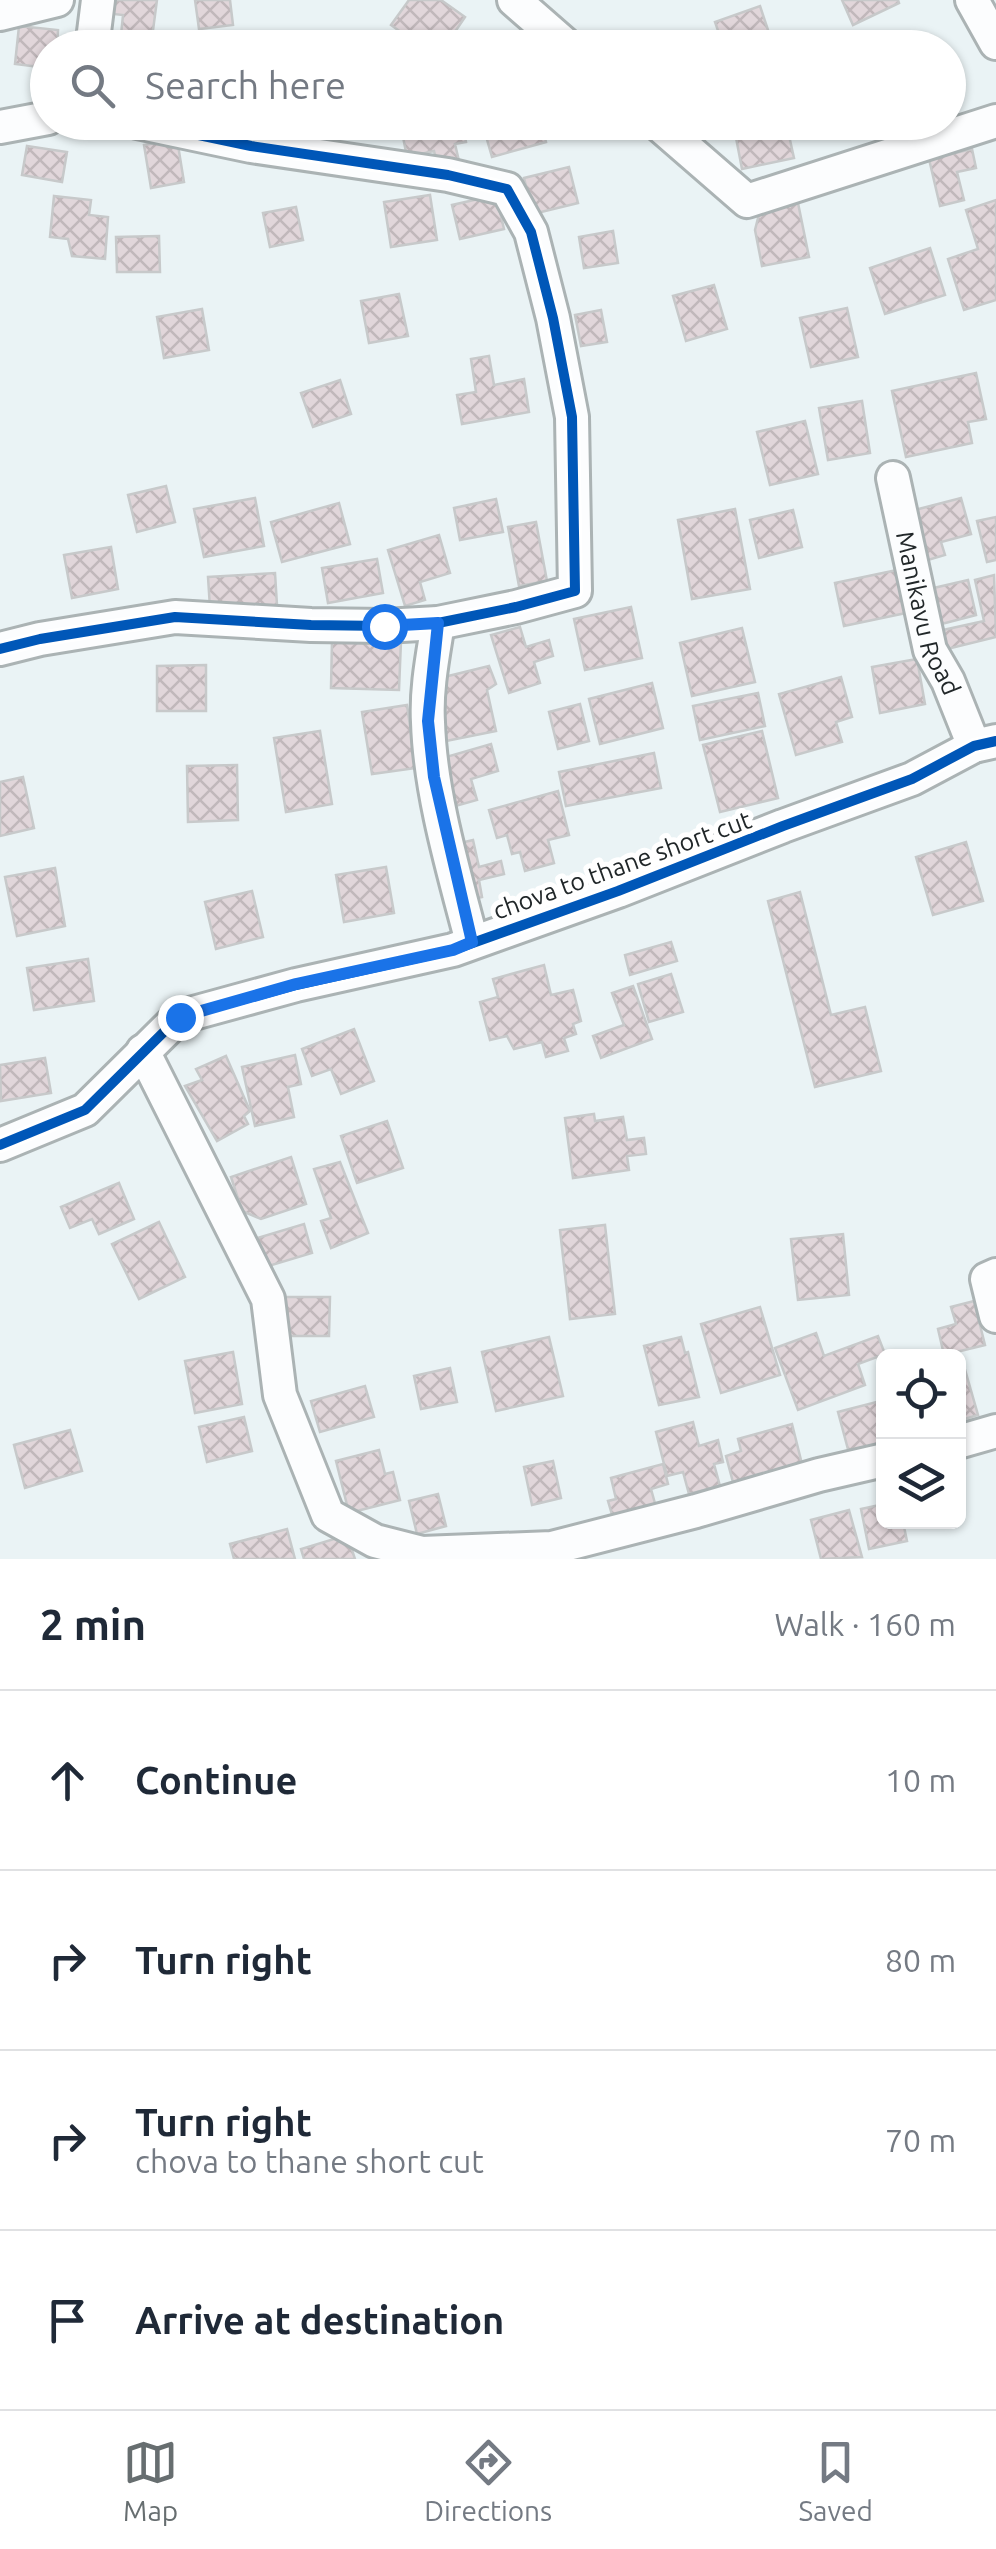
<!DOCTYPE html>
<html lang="en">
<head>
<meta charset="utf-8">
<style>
	:root { --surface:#fff; --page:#f2f2f3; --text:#1f2937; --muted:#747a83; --line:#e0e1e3; --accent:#676e70 }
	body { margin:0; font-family:Ubuntu,sans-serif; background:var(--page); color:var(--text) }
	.controls { position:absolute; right:30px; bottom:30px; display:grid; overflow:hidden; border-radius:15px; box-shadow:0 2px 8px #0004 }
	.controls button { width:90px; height:90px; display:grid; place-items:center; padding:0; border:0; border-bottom:2px solid var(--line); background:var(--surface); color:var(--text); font:50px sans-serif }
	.stop { position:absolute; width:30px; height:30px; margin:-22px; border:8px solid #1a73e8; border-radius:50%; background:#fff }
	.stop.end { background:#1a73e8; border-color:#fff; box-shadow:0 2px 10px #0008 }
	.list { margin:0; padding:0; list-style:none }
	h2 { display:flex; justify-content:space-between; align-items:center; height:130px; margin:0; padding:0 40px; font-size:42px }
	h2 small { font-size:32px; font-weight:400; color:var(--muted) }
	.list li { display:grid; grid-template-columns:65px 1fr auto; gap:30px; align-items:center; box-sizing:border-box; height:180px; padding:0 40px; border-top:2px solid var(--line) }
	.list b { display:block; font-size:38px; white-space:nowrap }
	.list p { margin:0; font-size:32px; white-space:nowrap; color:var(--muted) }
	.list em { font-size:32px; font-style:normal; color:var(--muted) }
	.icon { flex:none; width:55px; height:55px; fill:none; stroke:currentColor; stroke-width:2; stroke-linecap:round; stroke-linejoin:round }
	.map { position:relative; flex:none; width:996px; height:1559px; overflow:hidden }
	.search { position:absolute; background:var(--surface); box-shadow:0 2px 8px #0004; left:30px; right:30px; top:30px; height:110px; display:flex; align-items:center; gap:25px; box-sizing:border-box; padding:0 35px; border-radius:55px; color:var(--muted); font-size:38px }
	.sheet { height:850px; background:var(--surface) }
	nav { display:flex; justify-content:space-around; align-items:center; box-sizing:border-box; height:140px; border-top:2px solid var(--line); background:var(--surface); font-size:28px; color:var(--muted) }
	nav a { display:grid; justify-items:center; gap:5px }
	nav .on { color:var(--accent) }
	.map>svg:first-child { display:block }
	.building { fill:url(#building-cross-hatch); stroke:#c7c9ca; stroke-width:2.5 }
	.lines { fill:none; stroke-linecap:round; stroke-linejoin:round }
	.street-casing { stroke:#abb3b4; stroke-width:38 }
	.street { stroke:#fcfdfe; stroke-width:32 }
	.cycleway-casing { stroke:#fff; stroke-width:16 }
	.cycleway { stroke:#0057b8; stroke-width:10 }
	.route { stroke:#1a73e8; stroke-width:12 }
	.labels { text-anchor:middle; stroke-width:10; stroke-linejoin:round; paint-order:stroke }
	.street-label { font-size:25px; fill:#212729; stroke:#fff }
</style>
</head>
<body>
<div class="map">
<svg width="996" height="1559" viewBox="0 0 996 1559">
	<defs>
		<pattern id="building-cross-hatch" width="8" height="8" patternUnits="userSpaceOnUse" patternTransform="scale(2.5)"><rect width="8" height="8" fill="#e1d6da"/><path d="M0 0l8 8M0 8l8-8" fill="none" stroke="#c1b8bb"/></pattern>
	</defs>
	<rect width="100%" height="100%" fill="#eaf3f5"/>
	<g class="building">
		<path d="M107,0H157L152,38L121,35L123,15L105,13Z"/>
		<path d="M195,0H230L233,25L199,29Z"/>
		<path d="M409,0H441L465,17L444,48H423L391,25Z"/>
		<path d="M842,0H898L899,3L853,25Z"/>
		<path d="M760,6L774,48H724L715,22Z"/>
		<path d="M19,26L58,30L57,48H48V68L15,64Z"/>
		<path d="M236,33L240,48H191L190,44Z"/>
		<path d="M400,122H462L466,142L455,144L459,161L438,166L434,151L407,157Z"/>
		<path d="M482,122H541L546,142L492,157Z"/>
		<path d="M733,122H786L794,158L742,169Z"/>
		<path d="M177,139L184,182L151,188L144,145Z"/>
		<path d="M27,146L67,152L62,182L22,175Z"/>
		<path d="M972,149L976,168L957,172L964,200L940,206L929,159Z"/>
		<path d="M569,167L578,203L533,214L524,178Z"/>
		<path d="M430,195L437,240L391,247L384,202Z"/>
		<path d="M496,195L504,229L460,239L452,205Z"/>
		<path d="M54,196L91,200L89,215L108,217L105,259L72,256L68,239L50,237Z"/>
		<path d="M996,200V300L964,310L948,259L978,249L966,210Z"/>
		<path d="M798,203L809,257L762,266L755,230L760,210Z"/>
		<path d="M296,207L303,240L270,247L263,213Z"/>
		<path d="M613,231L618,263L584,268L579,237Z"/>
		<path d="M159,236L160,272H117L116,237Z"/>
		<path d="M930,248L945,295L885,314L870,268Z"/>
		<path d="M714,285L727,329L686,341L673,296Z"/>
		<path d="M399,294L408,336L369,343L361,301Z"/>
		<path d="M847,308L858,357L811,367L800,318Z"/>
		<path d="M202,309L209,350L164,358L157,317Z"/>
		<path d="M601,310L607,342L581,346L575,315Z"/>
		<path d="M489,356L494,385L524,379L529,412L462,424L457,395L476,392L471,359Z"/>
		<path d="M976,373L986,419L968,422L972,443L906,457L892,391Z"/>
		<path d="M340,380L351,414L313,427L301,393Z"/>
		<path d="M862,401L870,453L828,460L819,408Z"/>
		<path d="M805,421L818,474L770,485L757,432Z"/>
		<path d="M166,486L175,522L137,532L128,495Z"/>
		<path d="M255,498L264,546L204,557L194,509Z"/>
		<path d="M961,498L971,534L941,542L945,555L928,560L915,510Z"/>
		<path d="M496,499L503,532L460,540L454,508Z"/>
		<path d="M339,503L350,544L282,562L271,522Z"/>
		<path d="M735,509L750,589L692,599L678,520Z"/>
		<path d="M793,510L802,547L759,558L750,520Z"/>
		<path d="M996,517V560L987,562L977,521Z"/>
		<path d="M536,522L547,581L519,586L508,527Z"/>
		<path d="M439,535L450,573L420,582L425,600L405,606L388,550Z"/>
		<path d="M111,547L118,589L72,598L64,555Z"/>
		<path d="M377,559L383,593L328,603L322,568Z"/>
		<path d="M897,570L906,613L844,626L835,583Z"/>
		<path d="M275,573L277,605L210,608L208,577Z"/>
		<path d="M994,575L996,637L939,651L934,632L984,621L975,580Z"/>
		<path d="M968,580L976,615L934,626L925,590Z"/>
		<path d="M631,607L642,658L585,670L574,619Z"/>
		<path d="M520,627L526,647L549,640L553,656L534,662L540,683L509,693L491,635Z"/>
		<path d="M742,628L755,682L692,696L680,643Z"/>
		<path d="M332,640L401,641L399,690L331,688Z"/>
		<path d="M917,659L925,704L880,713L872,667Z"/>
		<path d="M206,665V711H157V666Z"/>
		<path d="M489,666L496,684L487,690L496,731L446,741L436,679Z"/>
		<path d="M841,677L852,717L836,722L842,742L796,755L779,694Z"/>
		<path d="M652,683L663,728L600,744L589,699Z"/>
		<path d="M758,693L765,726L700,740L693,706Z"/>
		<path d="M580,704L589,741L558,749L549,712Z"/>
		<path d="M407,705L416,768L372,774L362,712Z"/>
		<path d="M320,731L332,804L286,812L274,738Z"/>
		<path d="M762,731L778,798L720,812L703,745Z"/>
		<path d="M491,744L498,771L471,779L477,800L452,807L439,759Z"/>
		<path d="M654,753L661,788L566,806L559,772Z"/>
		<path d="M237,765L238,820L188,822L187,766Z"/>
		<path d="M23,777L34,828L0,836V782Z"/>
		<path d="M558,791L569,835L548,840L554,863L525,871L520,852L512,854L507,835L497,838L489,810Z"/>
		<path d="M473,840L479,867L501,861L504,874L479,880L482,897L464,901L452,845Z"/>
		<path d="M966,842L983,901L933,915L916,857Z"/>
		<path d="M386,867L394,913L344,922L336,875Z"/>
		<path d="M55,868L65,926L17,936L5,877Z"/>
		<path d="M252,891L263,937L216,949L205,902Z"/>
		<path d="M800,892L831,1015L865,1007L881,1071L815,1087L768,901Z"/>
		<path d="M671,942L677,961L630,975L625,955Z"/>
		<path d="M88,959L94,1001L34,1010L27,968Z"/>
		<path d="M544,965L551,995L573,990L581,1021L573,1024L576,1034L564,1038L568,1051L546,1057L542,1042L514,1049L507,1036L490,1040L480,1002L498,997L493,979Z"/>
		<path d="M671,974L683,1012L649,1022L638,984Z"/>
		<path d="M633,986L652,1039L601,1058L593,1036L624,1025L612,993Z"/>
		<path d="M354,1029L374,1081L341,1094L331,1069L312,1076L302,1049Z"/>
		<path d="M295,1055L301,1084L288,1087L294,1117L255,1126L242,1067Z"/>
		<path d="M226,1056L250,1111L244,1116L248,1124L217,1141L185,1086L202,1080L196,1069Z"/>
		<path d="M45,1058L51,1093L1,1101L0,1065Z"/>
		<path d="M594,1114L595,1121L623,1117L627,1140L644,1138L646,1154L627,1156L629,1170L573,1178L565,1118Z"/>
		<path d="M387,1121L403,1168L357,1183L341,1136Z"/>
		<path d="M291,1157L306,1204L261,1219L242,1211L231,1177Z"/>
		<path d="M340,1162L368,1233L331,1248L321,1221L331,1218L314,1169Z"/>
		<path d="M119,1183L134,1219L99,1234L92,1219L70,1228L61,1207Z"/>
		<path d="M159,1222L185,1277L139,1299L112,1244Z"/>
		<path d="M304,1224L312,1253L262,1268L254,1239Z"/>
		<path d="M605,1225L615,1314L570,1319L560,1230Z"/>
		<path d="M843,1234L849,1295L798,1300L791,1239Z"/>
		<path d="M282,1297H330L329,1336H282Z"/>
		<path d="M974,1301L985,1345L944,1355L938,1329L956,1324L951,1307Z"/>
		<path d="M760,1307L780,1375L721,1393L701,1324Z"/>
		<path d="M816,1333L824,1356L878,1336L885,1354L858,1364L865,1385L798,1410L775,1348Z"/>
		<path d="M549,1337L563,1396L496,1411L482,1352Z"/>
		<path d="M681,1337L685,1353L688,1352L699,1397L659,1405L644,1346Z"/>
		<path d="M233,1352L242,1404L195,1413L185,1361Z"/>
		<path d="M964,1366L978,1415L958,1421V1368Z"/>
		<path d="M450,1368L457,1402L421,1409L414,1376Z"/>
		<path d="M365,1386L374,1417L320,1432L311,1401Z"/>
		<path d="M884,1400V1445L849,1453L838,1412Z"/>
		<path d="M244,1417L252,1451L207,1462L199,1427Z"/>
		<path d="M693,1422L699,1446L718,1440L723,1462L714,1464L720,1486L689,1494L683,1472L667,1476L656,1432Z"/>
		<path d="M792,1424L803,1468L734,1486L726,1456L741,1451L738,1439Z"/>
		<path d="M70,1430L82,1471L25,1488L14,1445Z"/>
		<path d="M379,1450L385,1474L393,1472L400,1500L349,1513L336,1461Z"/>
		<path d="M553,1461L561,1498L532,1505L524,1467Z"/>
		<path d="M663,1464L668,1484L651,1489L656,1507L613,1518L608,1501L616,1499L611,1478Z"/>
		<path d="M438,1494L446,1526L417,1534L409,1501Z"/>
		<path d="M884,1504V1522H903L907,1541L869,1549L861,1509Z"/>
		<path d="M849,1510L862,1557L821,1559L811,1520Z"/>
		<path d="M287,1529L295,1559H234L230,1544Z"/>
		<path d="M347,1535L355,1559H304L301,1549Z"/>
	</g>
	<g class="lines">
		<g class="street-casing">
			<g id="street">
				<path d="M514,0L569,48"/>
				<path d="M972,0L996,43"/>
				<path d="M0,14L57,0"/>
				<path d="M92,48L98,0"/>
				<path d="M656,122L747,201L996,121"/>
				<path d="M0,127L48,118"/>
				<path id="s1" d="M893,478L930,650L948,681L974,746"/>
				<path d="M438,623C433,655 426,689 428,722C430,793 454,873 472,942"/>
				<path d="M0,649L40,639L175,617L311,625L384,626L438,623L516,607L575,591L572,417L553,318L531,232L507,189L448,175L251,146L137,122"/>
				<path d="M143,1051L268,1299L280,1395L328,1515L375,1541L422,1553"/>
				<path d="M0,1145L85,1110L179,1017L296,985L453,950L618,891L783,826L912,779L974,746L996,741"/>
				<path d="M996,1275L987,1279L996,1316"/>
				<path d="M958,1442L996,1431"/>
				<path d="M416,1559L422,1553L552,1548L696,1511L819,1475L884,1460"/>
			</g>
		</g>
		<use href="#street" class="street"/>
		<g class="cycleway-casing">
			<g id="cycleway">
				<path d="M0,649L40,639L175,617L311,625L384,626L438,623L516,607L575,591L572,417L553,318L531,232L507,189L448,175L251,146L137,122"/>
				<path d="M0,1145L85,1110L179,1017L296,985L453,950L618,891L783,826L912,779L974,746L996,741"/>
			</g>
		</g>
		<use href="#cycleway" class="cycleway"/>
	</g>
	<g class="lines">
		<path class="route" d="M180,1017L296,984L453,950L472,942L434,777L428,721L438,623L384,626"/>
	</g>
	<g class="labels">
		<g class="street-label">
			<text dy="9" stroke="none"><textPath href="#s1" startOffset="140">Manikavu Road</textPath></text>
			<text transform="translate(622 865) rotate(-20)" y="9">chova to thane short cut</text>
		</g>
	</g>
</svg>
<div class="controls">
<button><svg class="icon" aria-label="locate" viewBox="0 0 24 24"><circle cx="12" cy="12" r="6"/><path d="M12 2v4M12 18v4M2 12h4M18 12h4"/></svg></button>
<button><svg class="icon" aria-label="layers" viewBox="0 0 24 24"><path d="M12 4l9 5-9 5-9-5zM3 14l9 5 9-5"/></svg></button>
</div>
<div class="stop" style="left:384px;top:626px"></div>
<div class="stop end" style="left:180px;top:1017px"></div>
<div class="search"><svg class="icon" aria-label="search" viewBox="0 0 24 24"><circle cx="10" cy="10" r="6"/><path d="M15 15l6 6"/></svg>Search here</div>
</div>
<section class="sheet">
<h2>2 min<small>Walk · 160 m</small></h2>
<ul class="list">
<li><svg class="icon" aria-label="ahead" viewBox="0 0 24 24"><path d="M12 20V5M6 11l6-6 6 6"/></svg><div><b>Continue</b></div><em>10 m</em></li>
<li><svg class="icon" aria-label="right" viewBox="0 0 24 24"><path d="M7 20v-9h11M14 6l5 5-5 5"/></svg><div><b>Turn right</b></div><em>80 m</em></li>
<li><svg class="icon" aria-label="right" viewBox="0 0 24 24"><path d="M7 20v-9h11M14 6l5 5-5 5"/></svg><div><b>Turn right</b><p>chova to thane short cut</p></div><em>70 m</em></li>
<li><svg class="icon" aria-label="arrive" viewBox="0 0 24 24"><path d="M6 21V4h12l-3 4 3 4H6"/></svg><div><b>Arrive at destination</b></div></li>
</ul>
</section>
<nav>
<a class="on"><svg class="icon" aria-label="map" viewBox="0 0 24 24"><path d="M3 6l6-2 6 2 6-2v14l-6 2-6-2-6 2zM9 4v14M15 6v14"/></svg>Map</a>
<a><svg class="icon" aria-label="directions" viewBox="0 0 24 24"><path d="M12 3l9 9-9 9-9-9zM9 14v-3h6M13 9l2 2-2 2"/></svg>Directions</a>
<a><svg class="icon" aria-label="saved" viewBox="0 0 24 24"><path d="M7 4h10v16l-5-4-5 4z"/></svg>Saved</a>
</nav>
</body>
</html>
